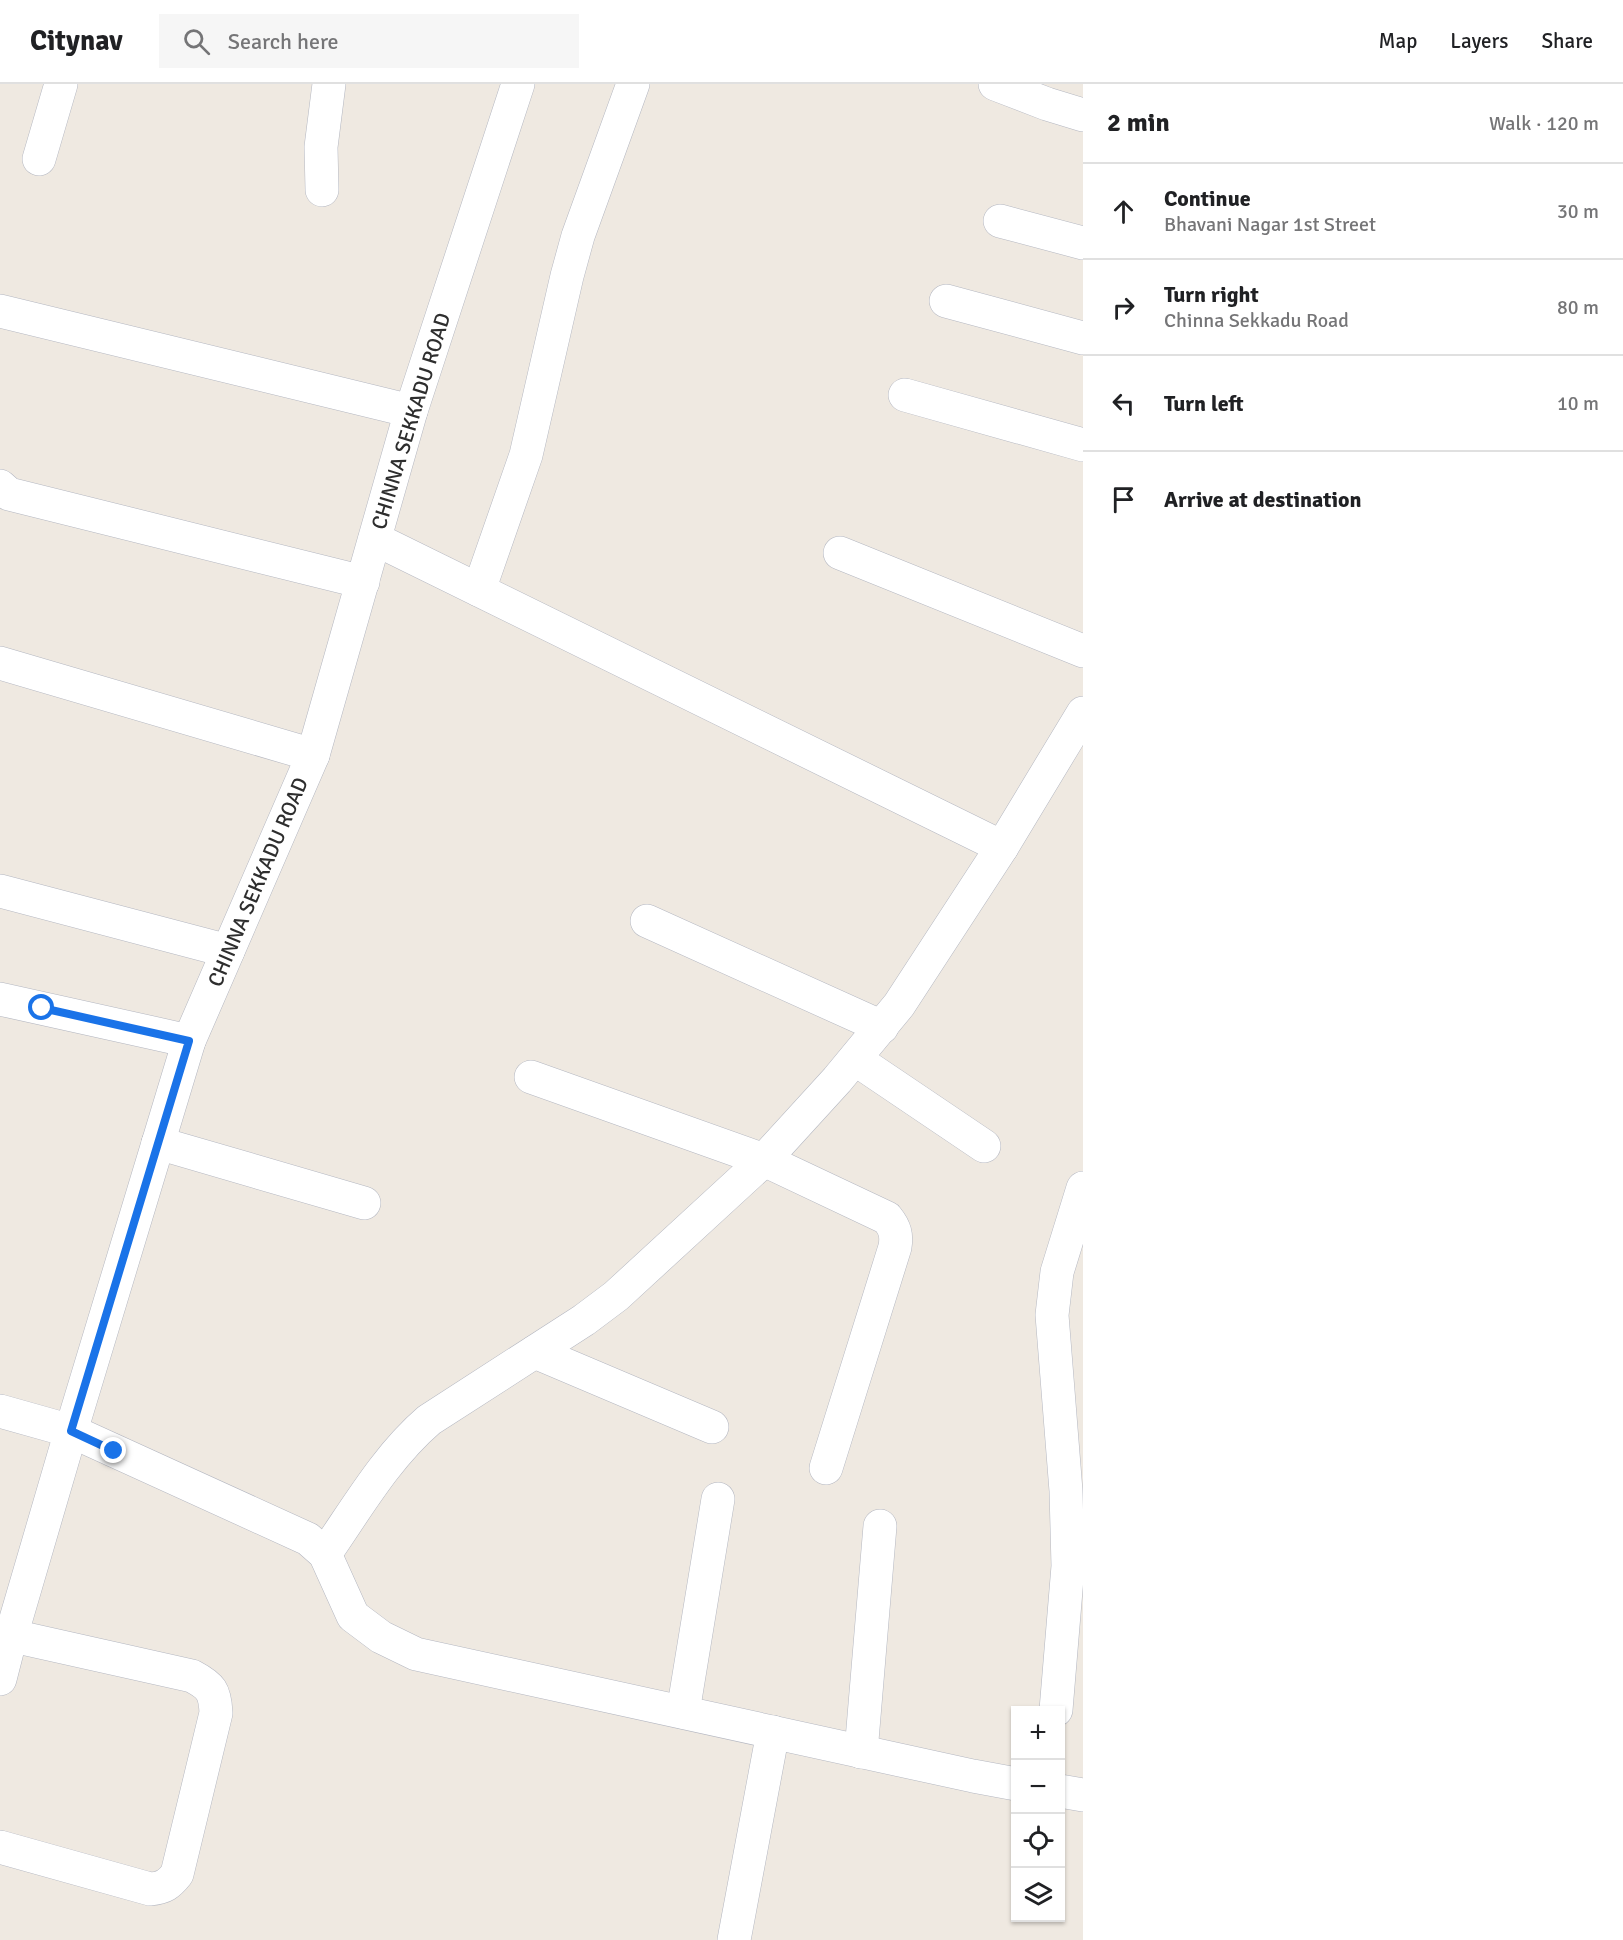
<!DOCTYPE html>
<html lang="en">
<head>
<meta charset="utf-8">
<style>
	:root { --surface:#fff; --page:#f6f6f6; --text:#202124; --muted:#757577; --line:#e0e0e0 }
	body { margin:0; font-family:Signika,sans-serif; background:var(--page); color:var(--text) }
	.controls { position:absolute; right:18px; bottom:18px; display:grid; overflow:hidden; border-radius:0px; box-shadow:0 2px 4px #0004 }
	.controls button { width:54px; height:54px; display:grid; place-items:center; padding:0; border:0; border-bottom:2px solid var(--line); background:var(--surface); color:var(--text); font:30px sans-serif }
	.stop { position:absolute; width:18px; height:18px; margin:-14px; border:4px solid #1a73e8; border-radius:50%; background:#fff }
	.stop.end { background:#1a73e8; border-color:#fff; box-shadow:0 2px 6px #0008 }
	.list { margin:0; padding:0; list-style:none }
	h2 { display:flex; justify-content:space-between; align-items:center; height:78px; margin:0; padding:0 24px; font-size:26px }
	h2 small { font-size:20px; font-weight:400; color:var(--muted) }
	.list li { display:grid; grid-template-columns:39px 1fr auto; gap:18px; align-items:center; box-sizing:border-box; height:96px; padding:0 24px; border-top:2px solid var(--line) }
	.list b { display:block; font-size:22px; white-space:nowrap }
	.list p { margin:0; font-size:20px; white-space:nowrap; color:var(--muted) }
	.list em { font-size:20px; font-style:normal; color:var(--muted) }
	.icon { flex:none; width:33px; height:33px; fill:none; stroke:currentColor; stroke-width:2; stroke-linecap:round; stroke-linejoin:round }
	.map { position:relative; flex:none; width:1083px; height:1856px; overflow:hidden }
	header { display:flex; align-items:center; gap:36px; box-sizing:border-box; height:84px; padding:0 30px; background:var(--surface); border-bottom:2px solid var(--line) }
	header strong { font-size:28px }
	nav { display:flex; gap:33px; margin-inline-start:auto; font-size:21px }
	.search { width:420px; height:54px; background:var(--page); display:flex; align-items:center; gap:15px; box-sizing:border-box; padding:0 21px; border-radius:0px; color:var(--muted); font-size:22px }
	main { display:flex }
	aside { flex:1; background:var(--surface) }
	.map>svg:first-child { display:block }
	.lines { fill:none; stroke-linecap:round; stroke-linejoin:round }
	.minor-casing { stroke:#b4b7c1; stroke-width:34 }
	.tertiary-casing { stroke:#b4b7c1; stroke-width:34 }
	.minor { stroke:#fff; stroke-width:33 }
	.tertiary { stroke:#fff; stroke-width:33 }
	.route { stroke:#1a73e8; stroke-width:8 }
	.labels { text-anchor:middle; stroke-width:4.5; stroke-linejoin:round; paint-order:stroke }
	.street-label { font-size:21px; fill:#2e2e2e; stroke:#fff }
</style>
</head>
<body>
<header>
<strong>Citynav</strong>
<div class="search"><svg class="icon" aria-label="search" viewBox="0 0 24 24"><circle cx="10" cy="10" r="6"/><path d="M15 15l6 6"/></svg>Search here</div>
<nav><a>Map</a><a>Layers</a><a>Share</a></nav>
</header>
<main>
<div class="map">
<svg width="1083" height="1856" viewBox="0 0 1083 1856">
	<rect width="100%" height="100%" fill="#efe9e1"/>
	<g class="lines">
		<g class="minor-casing">
			<g id="minor">
				<path d="M995,0L1047,20L1083,31"/>
				<path d="M39,75L61,0"/>
				<path d="M322,106L321,63L329,0"/>
				<path d="M1000,137L1083,159"/>
				<path d="M946,217L1083,254"/>
				<path d="M0,227L411,327"/>
				<path d="M905,311L1083,361"/>
				<path d="M0,402L9,410L363,498"/>
				<path d="M375,455L1002,763"/>
				<path d="M840,469L1083,567"/>
				<path d="M479,506L526,371L567,192L578,152L633,0"/>
				<path d="M0,579L313,671"/>
				<path d="M0,807L228,867"/>
				<path d="M647,837L882,943"/>
				<path d="M0,915L189,957"/>
				<path d="M855,975L984,1062"/>
				<path d="M531,993L764,1076L887,1134C895,1144 897,1151 895,1163L826,1384"/>
				<path d="M158,1059L364,1119"/>
				<path d="M535,1268L712,1343"/>
				<path d="M325,1470C357,1424 386,1373 429,1336L584,1236L616,1212L764,1076L837,996L899,921L1002,763L1083,629"/>
				<path d="M0,1549L192,1592C211,1602 215,1607 216,1629L177,1790C169,1800 164,1804 150,1805L0,1763"/>
				<path d="M1056,1626L1068,1482L1066,1407L1052,1231L1057,1188L1083,1104"/>
				<path d="M683,1628L718,1415"/>
				<path d="M861,1668L880,1442"/>
				<path d="M734,1856L773,1648"/>
			</g>
		</g>
		<g class="tertiary-casing">
			<g id="tertiary">
				<path d="M0,1327L71,1347L308,1455L325,1470L353,1532L381,1553L416,1570L973,1692L1016,1700"/>
				<path d="M0,1595L11,1552L71,1347L189,957L313,671L411,327L518,0"/>
				<path d="M1060,1707L1083,1711"/>
			</g>
		</g>
		<use href="#minor" class="minor"/>
		<use href="#tertiary" class="tertiary"/>
	</g>
	<g class="lines">
		<path class="route" d="M42,924L189,957L71,1347L114,1367"/>
	</g>
	<g class="labels">
		<g class="street-label">
			<text transform="translate(411 337) rotate(-73)" y="7">CHINNA SEKKADU ROAD</text>
			<text transform="translate(258 798) rotate(-67)" y="7">CHINNA SEKKADU ROAD</text>
		</g>
	</g>
</svg>
<div class="controls">
<button>+</button>
<button>−</button>
<button><svg class="icon" aria-label="locate" viewBox="0 0 24 24"><circle cx="12" cy="12" r="6"/><path d="M12 2v4M12 18v4M2 12h4M18 12h4"/></svg></button>
<button><svg class="icon" aria-label="layers" viewBox="0 0 24 24"><path d="M12 4l9 5-9 5-9-5zM3 14l9 5 9-5"/></svg></button>
</div>
<div class="stop" style="left:42px;top:924px"></div>
<div class="stop end" style="left:114px;top:1367px"></div>
</div>
<aside>
<h2>2 min<small>Walk · 120 m</small></h2>
<ul class="list">
<li><svg class="icon" aria-label="ahead" viewBox="0 0 24 24"><path d="M12 20V5M6 11l6-6 6 6"/></svg><div><b>Continue</b><p>Bhavani Nagar 1st Street</p></div><em>30 m</em></li>
<li><svg class="icon" aria-label="right" viewBox="0 0 24 24"><path d="M7 20v-9h11M14 6l5 5-5 5"/></svg><div><b>Turn right</b><p>Chinna Sekkadu Road</p></div><em>80 m</em></li>
<li><svg class="icon" aria-label="left" viewBox="0 0 24 24"><path d="M17 20v-9H6M10 6l-5 5 5 5"/></svg><div><b>Turn left</b></div><em>10 m</em></li>
<li><svg class="icon" aria-label="arrive" viewBox="0 0 24 24"><path d="M6 21V4h12l-3 4 3 4H6"/></svg><div><b>Arrive at destination</b></div></li>
</ul>
</aside>
</main>
</body>
</html>
